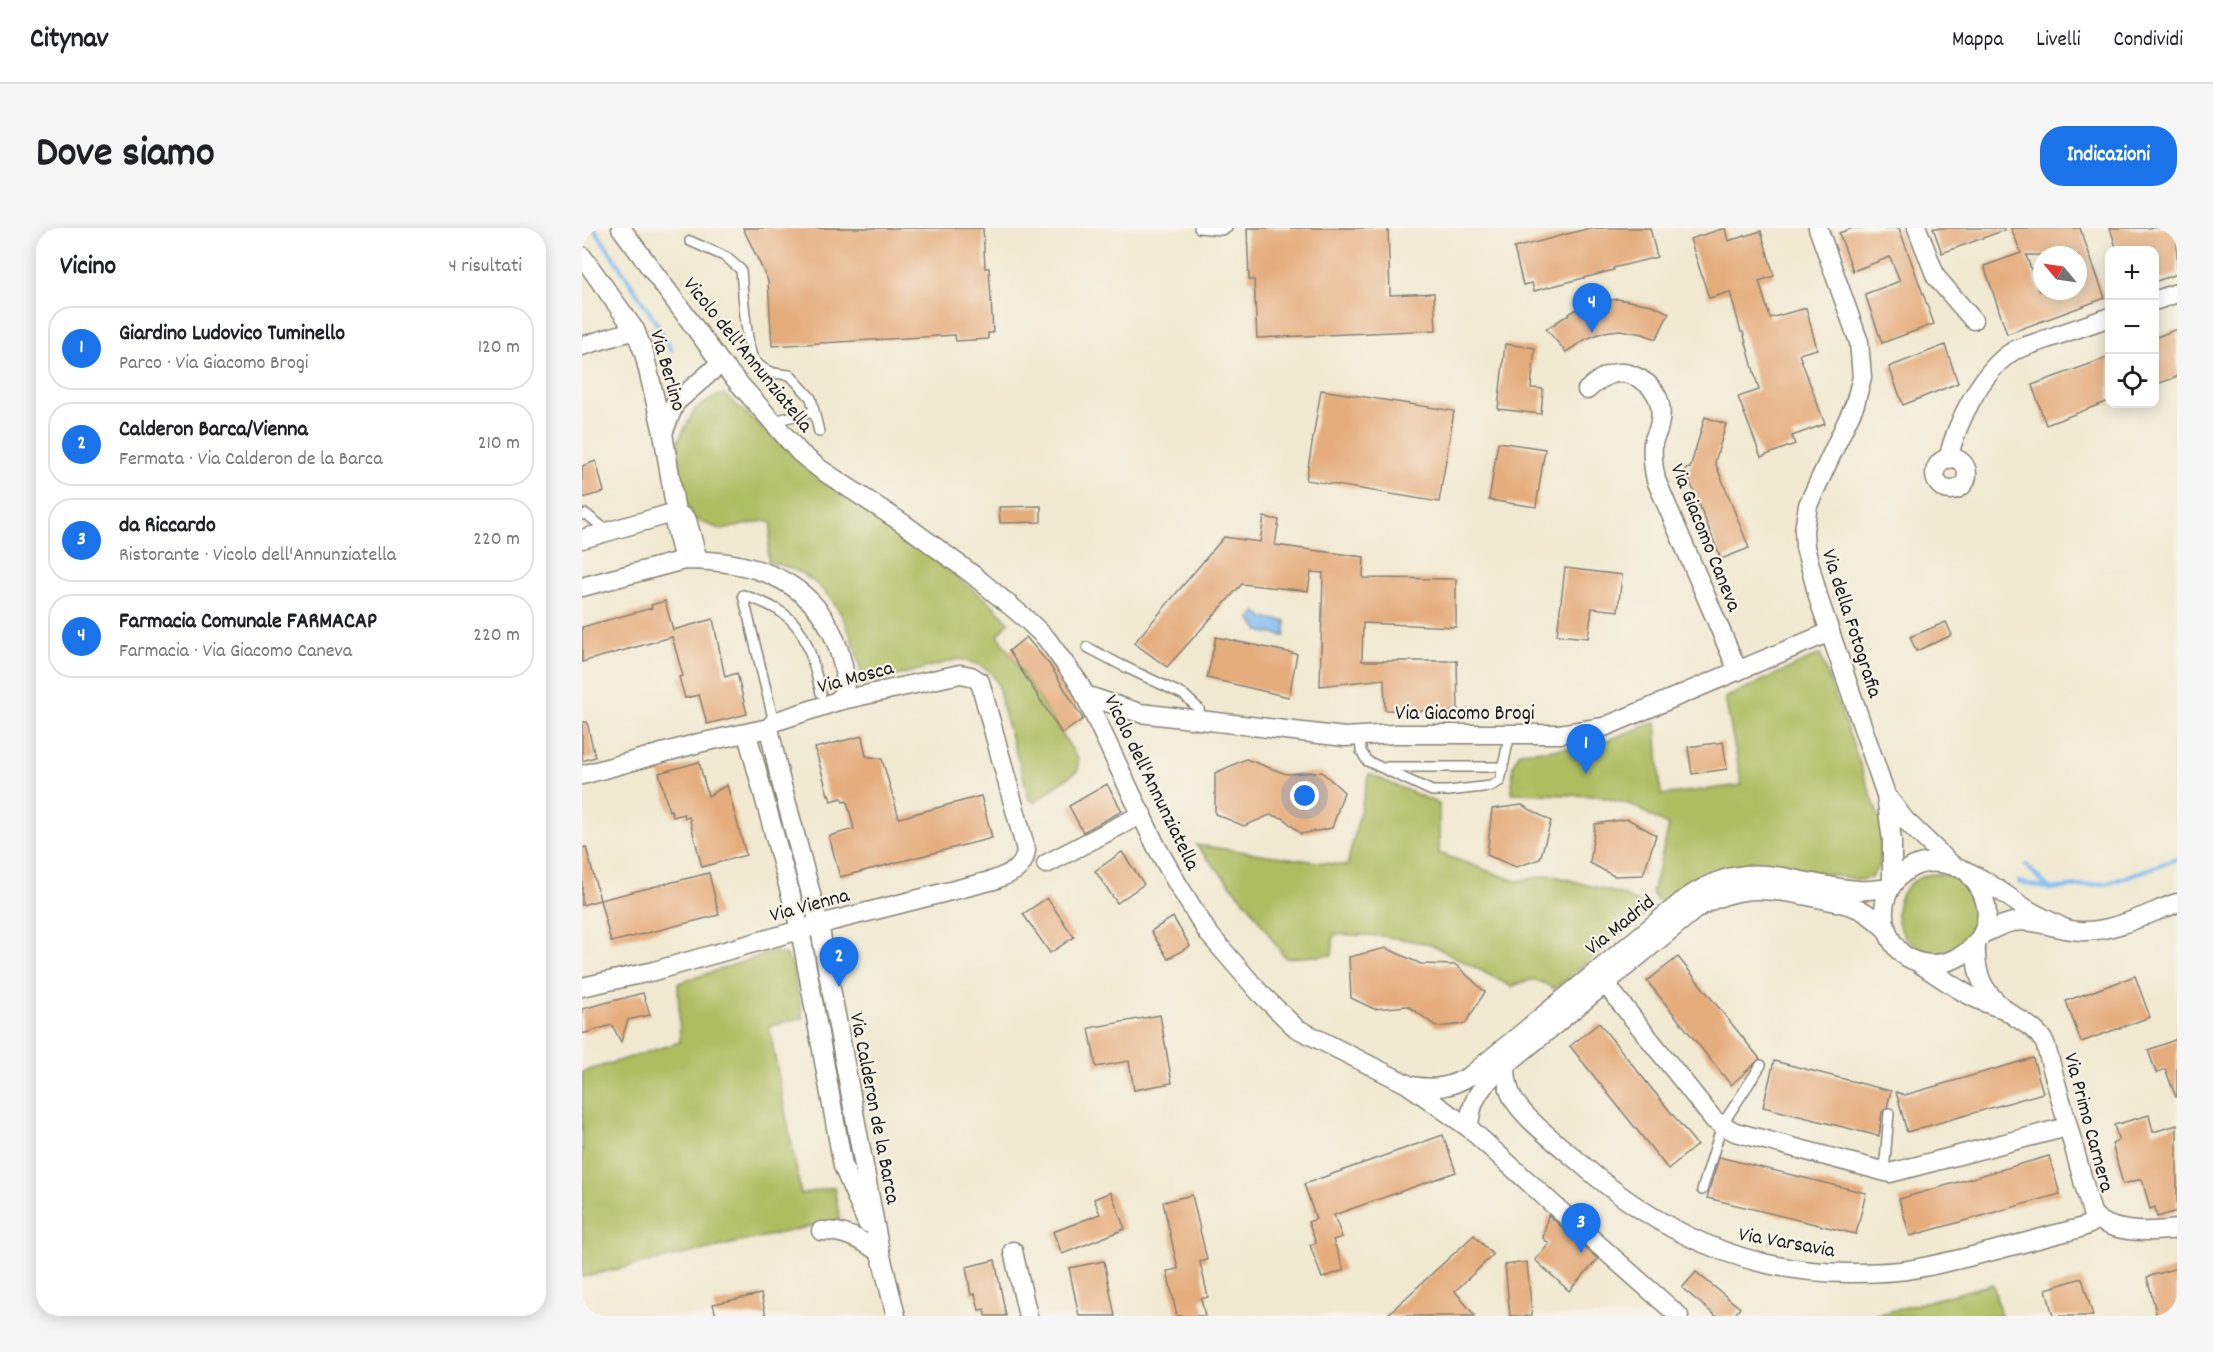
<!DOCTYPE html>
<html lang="it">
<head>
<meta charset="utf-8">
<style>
	:root { --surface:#fff; --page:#f6f6f6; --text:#202124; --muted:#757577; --line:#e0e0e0; --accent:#1a73e8 }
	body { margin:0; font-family:Dekko,sans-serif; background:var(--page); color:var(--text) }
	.controls { position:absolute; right:18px; top:18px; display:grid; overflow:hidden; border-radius:12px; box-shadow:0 3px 15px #0003 }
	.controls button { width:54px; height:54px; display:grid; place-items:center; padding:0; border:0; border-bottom:2px solid var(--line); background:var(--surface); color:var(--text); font:30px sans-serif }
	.compass { position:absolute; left:1451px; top:18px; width:54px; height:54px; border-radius:50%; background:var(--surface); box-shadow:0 3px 15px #0003; rotate:299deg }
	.you { position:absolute; left:723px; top:568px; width:21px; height:21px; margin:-15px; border:4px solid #fff; border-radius:50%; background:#1a73e8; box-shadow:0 0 0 9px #1a73e833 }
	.badge { display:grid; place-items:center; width:39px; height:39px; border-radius:50%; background:var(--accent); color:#fff; font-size:20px; font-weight:700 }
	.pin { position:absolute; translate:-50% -50px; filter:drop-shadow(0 2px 3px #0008) }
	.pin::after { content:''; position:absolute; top:32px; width:21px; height:18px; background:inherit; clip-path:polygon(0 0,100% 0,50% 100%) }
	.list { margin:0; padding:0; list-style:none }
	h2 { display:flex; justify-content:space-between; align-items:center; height:78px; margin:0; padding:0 24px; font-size:26px }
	h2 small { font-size:20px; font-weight:400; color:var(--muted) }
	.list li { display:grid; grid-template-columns:39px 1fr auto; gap:18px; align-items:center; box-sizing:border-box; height:84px; margin:0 12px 12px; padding:0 12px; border:2px solid var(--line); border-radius:24px }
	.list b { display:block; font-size:22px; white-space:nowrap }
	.list p { margin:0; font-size:20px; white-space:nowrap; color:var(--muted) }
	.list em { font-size:20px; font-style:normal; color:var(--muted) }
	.icon { flex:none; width:33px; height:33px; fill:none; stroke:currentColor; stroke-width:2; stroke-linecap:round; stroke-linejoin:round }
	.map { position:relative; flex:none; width:1595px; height:1088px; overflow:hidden; border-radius:24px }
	header { display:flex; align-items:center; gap:36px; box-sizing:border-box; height:84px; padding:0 30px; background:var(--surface); border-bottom:2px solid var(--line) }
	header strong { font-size:28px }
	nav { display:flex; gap:33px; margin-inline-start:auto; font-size:21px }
	.intro { display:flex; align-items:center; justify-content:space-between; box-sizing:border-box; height:144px; padding:0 36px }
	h1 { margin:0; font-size:42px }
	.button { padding:15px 27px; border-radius:24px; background:var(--accent); color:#fff; font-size:21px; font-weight:700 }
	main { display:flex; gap:36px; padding:0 36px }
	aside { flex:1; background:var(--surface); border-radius:24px; box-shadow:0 3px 15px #0003 }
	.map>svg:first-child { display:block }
	.green { fill:#adbd60; stroke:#646c3e; stroke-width:1.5 }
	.water { fill:#7fbbf1; stroke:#4e6c86; stroke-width:1.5 }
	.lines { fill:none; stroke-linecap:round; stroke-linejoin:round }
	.stream { stroke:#7fbbf1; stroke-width:4.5 }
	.building { fill:#e5ac7c; fill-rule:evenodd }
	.lane-casing { stroke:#868276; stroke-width:12 }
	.street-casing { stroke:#868276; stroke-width:21 }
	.lane { stroke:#fff; stroke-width:9 }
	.street { stroke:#fff; stroke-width:18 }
	.labels { text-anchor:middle; stroke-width:4.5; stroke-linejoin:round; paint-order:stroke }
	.street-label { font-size:21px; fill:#1c1c1c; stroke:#f7f3e8 }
</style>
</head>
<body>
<header>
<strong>Citynav</strong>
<nav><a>Mappa</a><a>Livelli</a><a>Condividi</a></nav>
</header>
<div class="intro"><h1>Dove siamo</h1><a class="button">Indicazioni</a></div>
<main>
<aside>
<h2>Vicino<small>4 risultati</small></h2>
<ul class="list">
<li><span class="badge">1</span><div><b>Giardino Ludovico Tuminello</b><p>Parco · Via Giacomo Brogi</p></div><em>120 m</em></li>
<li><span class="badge">2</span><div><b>Calderon Barca/Vienna</b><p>Fermata · Via Calderon de la Barca</p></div><em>210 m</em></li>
<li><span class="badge">3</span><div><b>da Riccardo</b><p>Ristorante · Vicolo dell'Annunziatella</p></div><em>220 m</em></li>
<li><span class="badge">4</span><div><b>Farmacia Comunale FARMACAP</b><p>Farmacia · Via Giacomo Caneva</p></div><em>220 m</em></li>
</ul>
</aside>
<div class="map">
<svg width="1595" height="1088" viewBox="0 0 1595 1088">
	<rect width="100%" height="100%" fill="#f7f3e8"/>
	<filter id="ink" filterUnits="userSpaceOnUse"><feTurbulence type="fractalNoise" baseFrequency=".0167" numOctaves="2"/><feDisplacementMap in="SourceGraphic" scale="12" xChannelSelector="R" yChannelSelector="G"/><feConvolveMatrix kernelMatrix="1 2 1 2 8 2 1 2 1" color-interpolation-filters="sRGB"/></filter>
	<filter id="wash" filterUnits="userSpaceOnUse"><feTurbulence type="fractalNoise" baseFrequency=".008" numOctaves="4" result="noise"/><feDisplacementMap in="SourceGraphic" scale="24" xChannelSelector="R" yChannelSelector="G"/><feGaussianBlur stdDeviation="1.35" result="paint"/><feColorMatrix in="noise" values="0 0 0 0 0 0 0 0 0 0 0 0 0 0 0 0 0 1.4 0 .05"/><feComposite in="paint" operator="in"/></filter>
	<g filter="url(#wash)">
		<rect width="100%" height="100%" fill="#f1e9d1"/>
		<g class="green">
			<path d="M142,166L243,255L300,291L321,310L338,319L374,349L409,375L427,394L416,407L496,531V542L453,574L447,571C441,542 430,515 422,486C418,472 419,454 407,443C399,436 387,434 377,431L288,455L281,452C271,408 260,368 217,344C208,339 196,337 186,333V324L190,295L181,293L140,302L112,291L99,262L96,213L113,181L135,168Z"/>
			<path d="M1238,426L1299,594L1298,637L1288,650L1279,652L1173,634L1127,644L1082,673L1075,672L1070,665L1087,598L1050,577L1015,568L930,565L931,537L938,524L1010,518L1074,494L1079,567L1160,557L1143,470Z"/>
			<path d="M787,546L857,576V625L934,653L969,647L1039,666L1061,677L1062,688L972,761C955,750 949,749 930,759L848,716L801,708L752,706L750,727L703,730L668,679L614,617L765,638Z"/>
			<circle cx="1354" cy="685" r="39"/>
			<path d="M191,724L204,727L211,739L221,790L187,798L219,966L252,959L258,992L0,1049V844L98,814L96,755Z"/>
			<path d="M1411,1056L1419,1088H1290Z"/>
		</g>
		<path class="water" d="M675,384L682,390L704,393L703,408L677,403L668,390Z"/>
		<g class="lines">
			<g class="stream">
				<path d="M12,0L72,91L89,122"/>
				<path d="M1444,637L1468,661L1527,655L1595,631"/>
				<path d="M1437,654L1468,661"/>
			</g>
		</g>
		<g id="blocks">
			<g class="building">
				<path d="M161,0H401L403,40H407L411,105H406V111L374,113L373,107L190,118L186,53Z"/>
				<path d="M665,0H806L808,67L852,65L854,102L675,110L672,52H667Z"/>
				<path d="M1008,0H1068L1075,29L1031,40L1032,42L952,63L950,55L941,57L932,20Z"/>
				<path d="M1143,0L1146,13L1179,3L1192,48L1177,53L1188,90L1224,80L1235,121L1217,126L1243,196L1210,208L1213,216L1179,229L1156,169L1177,162L1161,104H1159L1148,64L1127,70L1108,11Z"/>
				<path d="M1271,0H1317L1352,96L1300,115L1283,66L1318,53L1308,29L1271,43L1257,5Z"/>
				<path d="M1351,0H1423V2L1360,25Z"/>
				<path d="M1429,0H1498L1523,70L1425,106L1402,38L1439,25ZM1444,27H1496V63H1457Z"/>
				<path d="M1528,0H1595V46L1572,54V22H1535Z"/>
				<path d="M1035,71L1070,77L1087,85L1074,111L1061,106L1038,102L1022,104L1004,111L984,124L964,101L995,81L1010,75Z"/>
				<path d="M1595,101V149L1572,157V110Z"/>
				<path d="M923,116L953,120L949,160L961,161L959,186L916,181Z"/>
				<path d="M1363,117L1376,155L1321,177L1307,139Z"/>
				<path d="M1527,129V173L1464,197L1450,157Z"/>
				<path d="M739,162L872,183L857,274L724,252Z"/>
				<path d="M1123,189L1144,196L1133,234L1167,320L1139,331L1103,241L1108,240Z"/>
				<path d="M916,214L963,221L954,279L907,272Z"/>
				<path d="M14,233L22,264L0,270V238Z"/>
				<path d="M459,278V294L418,295L417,279Z"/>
				<path d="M682,289L697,292L693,317L782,329L781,350L874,351V399L781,395L780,433H875L876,484L803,482L802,451L738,458L741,345L729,344L726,363L660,356L585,439L552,415L642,309L678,314Z"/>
				<path d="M983,340L1040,347L1036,383L1010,380L1006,410L975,407Z"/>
				<path d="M83,373L91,402L131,391L143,449L155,445L165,486L125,496L117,467L103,470L97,449L101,448L90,409L0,434V399L70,380L69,377Z"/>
				<path d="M1364,394L1370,407L1334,423L1328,409Z"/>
				<path d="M444,409L468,437L501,491L480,506L427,423Z"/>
				<path d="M634,409L715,426L707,469L625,450Z"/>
				<path d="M0,494H5L13,529L0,533Z"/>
				<path d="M280,508L284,528L300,531L317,590L399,568L410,610L258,649L247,608L272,601L265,573L261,574L260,570L249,573L247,566L246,567L233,520Z"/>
				<path d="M1141,514L1145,541L1110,546L1106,519Z"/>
				<path d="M664,531L704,546L740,544L762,564L750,600L719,606L701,590L688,587L662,598L633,586V545Z"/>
				<path d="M117,534L126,568L145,557L164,627L120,639L107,589L103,590L102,586L91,589L89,582L87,583L77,545Z"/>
				<path d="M525,556L540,583L501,604L487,578Z"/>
				<path d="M940,577L969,593L958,631L934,639L905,627L910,581Z"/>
				<path d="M1046,591L1074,607L1061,647L1032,648L1008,635L1013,596Z"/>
				<path d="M4,619L18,672L0,677V620Z"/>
				<path d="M540,624L562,656L535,675L513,643Z"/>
				<path d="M127,645L137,687L29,714L18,672Z"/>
				<path d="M465,670L492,709L468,725L441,686Z"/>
				<path d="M591,689L608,718L586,731L569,703Z"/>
				<path d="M804,720L839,736L874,737L903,764L883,796L855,799L826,778L792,781L769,770L767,729Z"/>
				<path d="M1096,729L1178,831L1149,857L1065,753Z"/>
				<path d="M1553,748L1568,789L1499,814L1484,773Z"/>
				<path d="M61,765L68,787L46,792L39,814L30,797L0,806V781Z"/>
				<path d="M578,787L590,855L552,862L547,833L514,839L507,800Z"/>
				<path d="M1017,795L1115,917L1086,941L988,818Z"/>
				<path d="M1595,811V868L1594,869L1583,841L1574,845L1566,822Z"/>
				<path d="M1451,830L1461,865L1325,904L1314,864L1323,867Z"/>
				<path d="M1192,833L1309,863L1305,879L1300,884L1297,908L1181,879Z"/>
				<path d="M1567,887L1571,904L1595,897V983L1575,989L1573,979L1568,981L1560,951L1541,956L1530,915L1537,913L1532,897Z"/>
				<path d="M861,907L874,944L752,987L760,1009L751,1012L762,1042L740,1050L728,1017L734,1015L726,994L734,991L722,956Z"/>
				<path d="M1467,928L1478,966L1328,1008L1317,971Z"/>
				<path d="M1137,929L1284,965L1274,1006L1125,970Z"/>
				<path d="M529,964L543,1001L480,1026L471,1004L518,986L512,971Z"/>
				<path d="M610,967L625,1032L618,1034L626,1069L619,1071L623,1088H595L585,1043L596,1041L581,974Z"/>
				<path d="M966,987L1016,1031L987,1063L953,1032L967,1016L961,1010Z"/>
				<path d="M892,1007L911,1027L873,1063L893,1088H804Z"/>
				<path d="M413,1032L424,1088H404L403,1081L397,1082L393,1066L389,1067L384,1039Z"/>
				<path d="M522,1033L533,1088H497L487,1040Z"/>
				<path d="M945,1034L950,1088H928L923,1037Z"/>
				<path d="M1595,1040V1088H1575L1565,1049Z"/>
				<path d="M1114,1044L1158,1080L1152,1088H1134L1100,1060Z"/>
				<path d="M1500,1050L1511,1088H1471L1464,1061Z"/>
				<path d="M179,1066L184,1088H134L131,1076Z"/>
			</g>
		</g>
	</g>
	<g filter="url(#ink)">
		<use href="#blocks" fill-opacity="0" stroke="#868276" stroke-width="1.5"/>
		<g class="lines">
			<g class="lane-casing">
				<g id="lane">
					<path d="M617,0L639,2L645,0"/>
					<path d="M108,13L144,29L159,42C160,57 165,120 171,130C180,144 193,146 208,147L229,170L237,204"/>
					<path d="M190,193L232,184"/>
					<path d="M0,287L4,286L27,304"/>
					<path d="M505,419L539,437L602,467L617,481L619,491"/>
					<path d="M192,494L161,367C222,387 224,407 239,465"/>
					<path d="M778,508L779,523L785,533L850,563H866L909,558L918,553L928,505"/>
					<path d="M805,539H919"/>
					<path d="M1302,945L1307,885"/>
					<path d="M1120,962L1140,897L1179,837"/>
				</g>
			</g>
			<g class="street-casing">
				<g id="street">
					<path d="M39,0L139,135L218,225L238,241L322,296L390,346L443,390L464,410L497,455L574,618L595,655L626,705L677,764L714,800L825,856L887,900L975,980L1097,1088"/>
					<path d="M1236,0L1277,114L1280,149L1273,176L1226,277L1222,302L1223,319L1237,372L1304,567L1310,613V657"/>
					<path d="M1335,0L1354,49L1391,92"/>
					<path d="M0,28L53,102L62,125L81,205L94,284L93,297L102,332"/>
					<path d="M1572,73L1595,65"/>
					<path d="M0,118L53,102"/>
					<path d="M1005,162C1018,150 1033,140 1050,147C1073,156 1083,174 1077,198C1076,204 1072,209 1071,215C1070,228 1071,239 1074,252L1156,443"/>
					<path d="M81,205L93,175L139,135"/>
					<circle cx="1369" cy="246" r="16"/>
					<path d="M1366,231C1375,194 1400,141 1433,122L1528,89"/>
					<path d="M94,284L105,292L116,332"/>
					<path d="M0,311L94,284"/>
					<path d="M0,359L102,332C174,332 239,353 259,430C263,446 267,459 256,473"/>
					<path d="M503,467L558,485L763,509L813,506H977L1022,499L1248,404"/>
					<path d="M187,500L197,546L237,696L298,1024L314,1088"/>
					<path d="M165,506L218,701L261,938L285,995"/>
					<path d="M0,547L117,515L187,500L192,494L256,473L378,446L389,448L398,454L444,622C442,642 429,645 412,652L250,693L72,743L0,759"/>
					<path d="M1307,571L1323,592L1369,636"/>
					<path d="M464,636L560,586"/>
					<path d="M1386,645C1451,716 1327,778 1304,699C1299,683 1303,665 1314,652C1352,608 1408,657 1443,680C1456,688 1470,694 1484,701"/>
					<path d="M1400,706C1410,702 1420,696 1431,694C1456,690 1481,705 1505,703C1535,702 1567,685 1595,675"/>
					<path d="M1394,716C1392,752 1405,770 1435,790C1446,797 1456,803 1463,815L1510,985C1527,1007 1571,1004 1595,1001"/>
					<path d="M1338,736C1364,753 1389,772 1419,780"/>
					<path d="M1014,744L1132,892L1153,904L1308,945L1485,899"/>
					<path d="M924,837C924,846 925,855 928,864C935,886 979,918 997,934C1075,1003 1162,1045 1267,1045C1288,1045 1310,1045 1331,1041C1387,1031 1442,1014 1498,1000L1508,996L1513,989"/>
					<path d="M831,858C853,862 870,859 889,847L1098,675C1166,624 1203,656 1276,662C1286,663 1297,661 1308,660"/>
					<path d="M887,900C888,876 896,862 913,846L1114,681C1155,655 1190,660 1235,670C1249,673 1266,675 1279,682C1289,687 1297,695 1305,702"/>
					<path d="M239,1003C262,1002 279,1012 298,1024"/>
					<path d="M431,1023L446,1088"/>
				</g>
			</g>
			<use href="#lane" class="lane"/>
			<use href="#street" class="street"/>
		</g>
	</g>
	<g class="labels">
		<g class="street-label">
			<text transform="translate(167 126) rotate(51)" y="7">Vicolo dell'Annunziatella</text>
			<text transform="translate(87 142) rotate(74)" y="7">Via Berlino</text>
			<text transform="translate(1125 309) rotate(68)" y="7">Via Giacomo Caneva</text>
			<text transform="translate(1271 395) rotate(72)" y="7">Via della Fotografia</text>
			<text transform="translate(273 448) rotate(-15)" y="7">Via Mosca</text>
			<text x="883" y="491">Via Giacomo Brogi</text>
			<text transform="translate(571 554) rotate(64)" y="7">Vicolo dell'Annunziatella</text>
			<text transform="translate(227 676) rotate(-15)" y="7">Via Vienna</text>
			<text transform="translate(1037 696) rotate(-39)" y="7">Via Madrid</text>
			<text transform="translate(294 880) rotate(79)" y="7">Via Calderon de la Barca</text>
			<text transform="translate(1508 894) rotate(75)" y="7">Via Primo Carnera</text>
			<text transform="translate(1205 1013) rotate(10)" y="7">Via Varsavia</text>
		</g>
	</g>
</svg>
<div class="controls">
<button>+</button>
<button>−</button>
<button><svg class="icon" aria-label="locate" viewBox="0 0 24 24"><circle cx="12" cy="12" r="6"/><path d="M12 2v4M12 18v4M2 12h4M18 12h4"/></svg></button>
</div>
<svg class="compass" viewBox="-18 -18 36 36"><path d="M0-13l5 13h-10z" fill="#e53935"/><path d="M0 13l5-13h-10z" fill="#757577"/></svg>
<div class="you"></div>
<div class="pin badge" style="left:1004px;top:546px">1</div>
<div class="pin badge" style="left:257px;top:759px">2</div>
<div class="pin badge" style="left:999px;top:1025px">3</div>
<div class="pin badge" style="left:1010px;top:105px">4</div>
</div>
</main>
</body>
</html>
